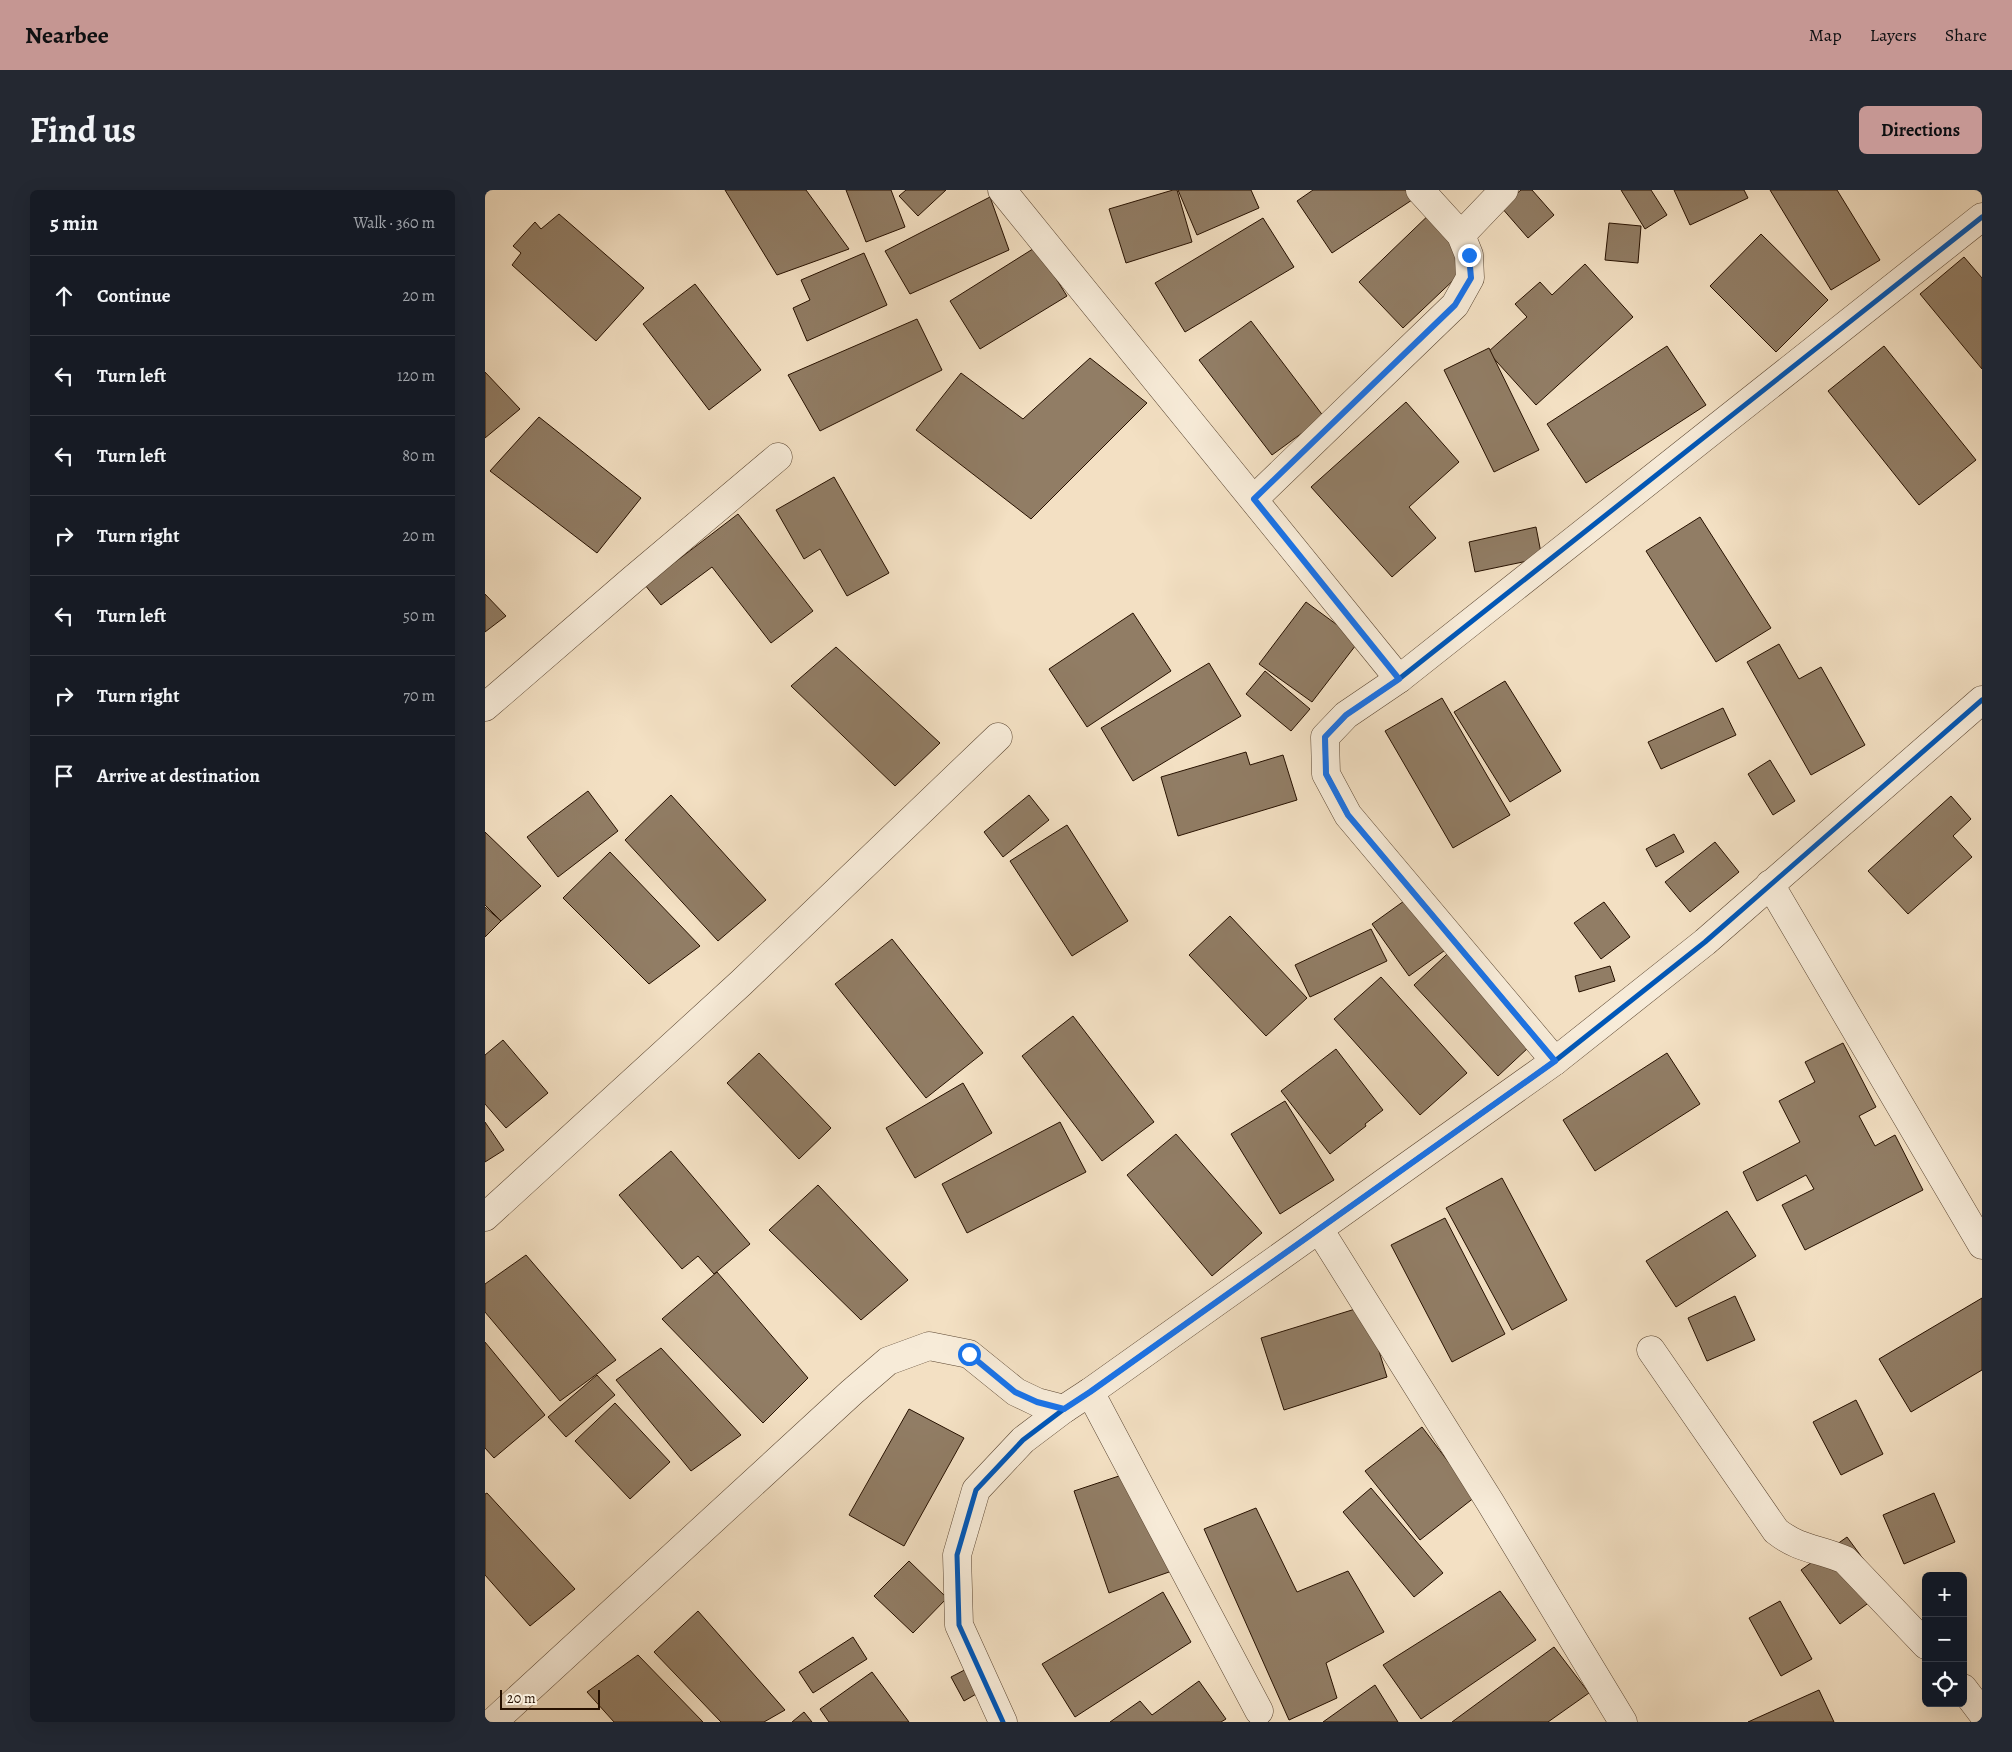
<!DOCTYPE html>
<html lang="en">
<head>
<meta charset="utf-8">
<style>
	:root { --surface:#171b24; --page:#242831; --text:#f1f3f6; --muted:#9ea1a6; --line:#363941; --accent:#c59692 }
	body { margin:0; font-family:Alegreya,serif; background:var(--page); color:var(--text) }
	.controls { position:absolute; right:15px; bottom:15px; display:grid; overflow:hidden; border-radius:8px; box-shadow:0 5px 20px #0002 }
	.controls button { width:45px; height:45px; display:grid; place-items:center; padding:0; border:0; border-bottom:1px solid var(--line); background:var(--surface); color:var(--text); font:25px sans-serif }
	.scale { position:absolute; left:15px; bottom:12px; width:100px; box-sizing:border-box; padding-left:5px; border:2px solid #271100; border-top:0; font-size:14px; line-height:18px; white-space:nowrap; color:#271100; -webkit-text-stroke:4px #f7ebd8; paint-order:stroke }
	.stop { position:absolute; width:15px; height:15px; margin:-11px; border:4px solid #1a73e8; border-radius:50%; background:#fff }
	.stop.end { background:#1a73e8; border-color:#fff; box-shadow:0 1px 5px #0008 }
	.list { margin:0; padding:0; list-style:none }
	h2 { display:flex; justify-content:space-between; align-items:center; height:65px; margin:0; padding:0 20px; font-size:21px }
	h2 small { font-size:16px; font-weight:400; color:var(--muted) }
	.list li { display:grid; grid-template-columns:32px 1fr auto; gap:15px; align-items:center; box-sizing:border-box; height:80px; padding:0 20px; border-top:1px solid var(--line) }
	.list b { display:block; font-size:19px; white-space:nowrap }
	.list em { font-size:16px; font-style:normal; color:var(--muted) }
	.icon { flex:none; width:28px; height:28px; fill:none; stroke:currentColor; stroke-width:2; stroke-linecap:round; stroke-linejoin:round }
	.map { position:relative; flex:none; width:1497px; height:1532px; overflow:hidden; border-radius:8px }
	header { display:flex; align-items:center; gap:30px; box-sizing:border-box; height:70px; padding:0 25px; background:var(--accent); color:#111 }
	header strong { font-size:24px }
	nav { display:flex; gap:28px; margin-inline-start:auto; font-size:18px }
	.intro { display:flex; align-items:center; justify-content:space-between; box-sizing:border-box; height:120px; padding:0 30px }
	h1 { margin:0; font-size:35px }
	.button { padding:12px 22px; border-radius:8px; background:var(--accent); color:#111; font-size:18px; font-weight:700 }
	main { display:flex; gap:30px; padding:0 30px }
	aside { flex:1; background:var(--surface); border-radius:8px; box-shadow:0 5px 20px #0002 }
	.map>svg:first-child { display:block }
	.building { fill:#917d65; stroke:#271100 }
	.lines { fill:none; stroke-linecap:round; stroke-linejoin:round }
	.minor-casing { stroke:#5a4531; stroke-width:29 }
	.minor { stroke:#f7ebd8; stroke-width:28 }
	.cycleway-casing { stroke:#f7ebd8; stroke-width:8 }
	.cycleway { stroke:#0057b8; stroke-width:5 }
	.route { stroke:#1a73e8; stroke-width:6 }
</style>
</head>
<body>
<header>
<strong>Nearbee</strong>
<nav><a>Map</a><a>Layers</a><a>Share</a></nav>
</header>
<div class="intro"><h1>Find us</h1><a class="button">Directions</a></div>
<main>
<aside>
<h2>5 min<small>Walk · 360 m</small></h2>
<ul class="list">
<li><svg class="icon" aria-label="ahead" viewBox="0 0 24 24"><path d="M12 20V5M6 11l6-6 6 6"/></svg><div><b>Continue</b></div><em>20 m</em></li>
<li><svg class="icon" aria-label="left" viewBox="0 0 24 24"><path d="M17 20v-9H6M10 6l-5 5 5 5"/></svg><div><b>Turn left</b></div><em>120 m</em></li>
<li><svg class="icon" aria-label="left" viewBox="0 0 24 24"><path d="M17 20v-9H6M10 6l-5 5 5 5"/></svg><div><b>Turn left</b></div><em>80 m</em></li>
<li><svg class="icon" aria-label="right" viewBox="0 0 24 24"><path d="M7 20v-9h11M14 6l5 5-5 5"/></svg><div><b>Turn right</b></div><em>20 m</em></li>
<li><svg class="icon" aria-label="left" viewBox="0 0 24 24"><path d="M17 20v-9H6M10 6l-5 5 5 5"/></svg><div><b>Turn left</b></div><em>50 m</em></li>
<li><svg class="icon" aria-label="right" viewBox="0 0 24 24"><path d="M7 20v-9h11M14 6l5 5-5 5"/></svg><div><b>Turn right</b></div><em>70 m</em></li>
<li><svg class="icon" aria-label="arrive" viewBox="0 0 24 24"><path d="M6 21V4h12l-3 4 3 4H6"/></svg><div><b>Arrive at destination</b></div></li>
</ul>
</aside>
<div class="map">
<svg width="1497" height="1532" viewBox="0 0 1497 1532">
	<rect width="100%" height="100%" fill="#f3e0c3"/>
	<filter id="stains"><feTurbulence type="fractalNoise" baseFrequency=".004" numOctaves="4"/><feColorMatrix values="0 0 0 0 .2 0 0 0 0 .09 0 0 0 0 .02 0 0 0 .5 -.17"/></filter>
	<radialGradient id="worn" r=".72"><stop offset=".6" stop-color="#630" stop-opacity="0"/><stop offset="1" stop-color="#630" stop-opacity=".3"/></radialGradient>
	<g class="building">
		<path d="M240,0H321L364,59L292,85Z"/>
		<path d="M361,0H406L420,37L381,52Z"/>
		<path d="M421,0H461L433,26L414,6Z"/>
		<path d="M688,0H692L707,52L641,73L624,19Z"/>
		<path d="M693,0H766L774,18L712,45Z"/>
		<path d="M828,0H929L933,6L847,63L812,11Z"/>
		<path d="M1036,0H1047L1069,25L1043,48L1016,17Z"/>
		<path d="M1136,0H1166L1182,25L1160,39Z"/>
		<path d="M1189,0H1259L1263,8L1205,35Z"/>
		<path d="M1285,0H1352L1395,70L1346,100Z"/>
		<path d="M505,7L524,60L425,104L400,61Z"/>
		<path d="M951,18L996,64L918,138L874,92Z"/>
		<path d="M74,24L159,98L111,151L27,75L36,63L28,56L50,32L56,39Z"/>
		<path d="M778,28L809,77L700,142L670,93Z"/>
		<path d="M1124,33L1156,36L1153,73L1120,70Z"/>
		<path d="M1276,44L1343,110L1291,162L1225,96Z"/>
		<path d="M551,57L582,106L495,159L465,111Z"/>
		<path d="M379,63L402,115L322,151L308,118L325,110L316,90Z"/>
		<path d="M1479,67L1497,88V179L1435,104Z"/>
		<path d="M1100,74L1148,127L1051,215L1003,162L1042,127L1030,114L1055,92L1067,105Z"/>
		<path d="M210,94L276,180L224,220L158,134Z"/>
		<path d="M432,129L457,180L335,241L303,185Z"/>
		<path d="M766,131L839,227L787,265L714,170Z"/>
		<path d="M1182,156L1221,215L1101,293L1062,234Z"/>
		<path d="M1399,156L1491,270L1434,315L1343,201Z"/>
		<path d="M1004,158L1054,260L1009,282L959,180Z"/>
		<path d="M605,168L662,213L546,329L431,240L476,183L538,229Z"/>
		<path d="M0,182L35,219L0,248Z"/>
		<path d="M921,212L974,272L924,317L951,348L907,387L826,297Z"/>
		<path d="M54,227L156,308L112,363L5,281Z"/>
		<path d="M349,287L404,383L362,406L335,359L319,369L291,320Z"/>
		<path d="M253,324L328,421L286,453L227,377L176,415L160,395Z"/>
		<path d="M1215,327L1286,438L1231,472L1161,361Z"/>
		<path d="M1051,337L1057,368L990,382L984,352Z"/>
		<path d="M0,404L21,426L0,442Z"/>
		<path d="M821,412L874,451L827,512L774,474Z"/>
		<path d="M648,423L686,481L602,537L564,479Z"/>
		<path d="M1294,454L1314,489L1336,477L1380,555L1326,585L1262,472Z"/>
		<path d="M351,457L455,553L410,596L306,496Z"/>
		<path d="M724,473L756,526L648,591L616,538Z"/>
		<path d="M780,481L825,519L806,541L761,504Z"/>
		<path d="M1020,491L1076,581L1025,612L969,522Z"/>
		<path d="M957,508L1025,625L968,658L900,541Z"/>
		<path d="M1238,518L1251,545L1176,579L1163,552Z"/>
		<path d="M761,562L765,575L798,565L812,610L693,646L676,587Z"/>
		<path d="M1285,570L1310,611L1288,625L1263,584Z"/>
		<path d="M103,601L133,641L73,687L42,647Z"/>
		<path d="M186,605L281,710L233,751L140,650Z"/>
		<path d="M544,605L564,630L518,667L499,642Z"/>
		<path d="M1466,606L1486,629L1468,646L1487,667L1423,724L1383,681Z"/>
		<path d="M582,635L643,731L587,766L525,671Z"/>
		<path d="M0,642L56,696L16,731L0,715Z"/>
		<path d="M1189,644L1199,662L1171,677L1161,659Z"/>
		<path d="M1230,652L1254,682L1205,722L1180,692Z"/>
		<path d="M125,662L215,756L164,794L78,708Z"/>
		<path d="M940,696L977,748L924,786L887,734Z"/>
		<path d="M1119,712L1145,747L1116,769L1089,733Z"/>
		<path d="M0,717L16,731L0,747Z"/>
		<path d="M745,726L822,808L781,846L704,765Z"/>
		<path d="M886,739L902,771L825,807L810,775Z"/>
		<path d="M407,749L498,863L441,908L350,794Z"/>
		<path d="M975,752L1059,843L1013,886L929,795Z"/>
		<path d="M1125,776L1130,791L1094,802L1090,786Z"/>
		<path d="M896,787L982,883L935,925L849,829Z"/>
		<path d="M588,826L669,932L617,971L537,866Z"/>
		<path d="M18,850L63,903L21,938L0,914V865Z"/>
		<path d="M1358,853L1391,917L1374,926L1390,956L1410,945L1438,1000L1320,1060L1297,1015L1329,999L1321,985L1272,1011L1258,982L1315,952L1294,911L1330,892L1320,872Z"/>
		<path d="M851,859L898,920L880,934L881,936L845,964L796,901Z"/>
		<path d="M274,863L346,938L314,969L242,893Z"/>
		<path d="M1182,863L1215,914L1110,981L1078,930Z"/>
		<path d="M478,893L507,943L430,988L401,938Z"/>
		<path d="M800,911L849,990L795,1024L746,944Z"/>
		<path d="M0,932L19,960L0,972Z"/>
		<path d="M575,932L601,982L482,1043L457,994Z"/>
		<path d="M691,944L777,1043L727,1086L642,985Z"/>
		<path d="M186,961L265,1054L229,1084L213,1066L197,1079L134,1005Z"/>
		<path d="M1017,988L1082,1110L1027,1140L961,1018Z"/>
		<path d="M333,995L423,1090L376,1130L284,1040Z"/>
		<path d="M1242,1021L1271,1066L1191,1117L1161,1071Z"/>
		<path d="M960,1028L1020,1144L967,1172L906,1055Z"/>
		<path d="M41,1065L131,1170L75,1211L0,1122V1094Z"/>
		<path d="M232,1082L323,1188L278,1233L177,1129Z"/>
		<path d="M1250,1106L1270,1150L1222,1171L1203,1128Z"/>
		<path d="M1497,1108V1180L1426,1222L1394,1169Z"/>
		<path d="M880,1116L902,1187L799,1220L776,1148Z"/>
		<path d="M0,1152L60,1225L9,1268L0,1258Z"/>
		<path d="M176,1158L256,1245L206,1281L131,1190Z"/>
		<path d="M112,1185L130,1205L81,1247L63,1227Z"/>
		<path d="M1371,1210L1398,1264L1356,1285L1328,1232Z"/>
		<path d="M130,1213L185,1272L145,1309L90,1251Z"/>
		<path d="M424,1219L479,1248L419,1356L364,1325Z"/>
		<path d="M937,1237L990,1307L935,1350L880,1281Z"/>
		<path d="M652,1280L687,1381L624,1403L589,1301Z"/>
		<path d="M886,1298L958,1383L929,1407L858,1322Z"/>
		<path d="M2,1303L90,1399L45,1436L0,1385V1304Z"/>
		<path d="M1449,1303L1470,1352L1419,1374L1398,1325Z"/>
		<path d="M771,1318L812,1402L863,1381L899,1442L841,1473L852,1508L804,1530L719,1339Z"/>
		<path d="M1362,1347L1401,1400L1355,1434L1316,1380Z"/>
		<path d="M424,1371L462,1408L428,1443L389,1406Z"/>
		<path d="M1015,1401L1051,1450L936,1529L898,1475Z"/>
		<path d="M678,1402L706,1452L590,1527L557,1474Z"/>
		<path d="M1295,1411L1327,1469L1296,1486L1264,1428Z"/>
		<path d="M213,1421L300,1520L279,1532H236L169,1462Z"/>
		<path d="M368,1447L382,1469L328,1503L314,1482Z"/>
		<path d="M1069,1457L1104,1503L1063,1532H967Z"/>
		<path d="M153,1465L218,1532H129L102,1502Z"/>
		<path d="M495,1472L507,1495L479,1511L466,1487Z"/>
		<path d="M387,1482L424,1532H344L335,1519Z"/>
		<path d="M714,1491L741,1529L736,1532H625L655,1511L667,1525Z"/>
		<path d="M890,1495L913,1532H838Z"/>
		<path d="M1334,1500L1349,1532H1263Z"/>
		<path d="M319,1522L327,1532H307Z"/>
	</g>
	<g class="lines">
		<g class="minor-casing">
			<g id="minor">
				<path d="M517,0L914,489"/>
				<path d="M976,45L1019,0"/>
				<path d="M769,309L970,115L985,88L984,65L976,45L935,0"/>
				<path d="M0,517L147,390L293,267"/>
				<path d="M1285,694L1497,1055"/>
				<path d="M1070,871L863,625L841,584L840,547L861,525L914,489L1497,27"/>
				<path d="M0,1027L256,793L513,547"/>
				<path d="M834,1039L1005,1312L1138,1532"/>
				<path d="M1166,1160L1291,1341C1315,1360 1333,1358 1360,1370L1441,1455"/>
				<path d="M605,1202L774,1521"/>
				<path d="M1478,1498L1497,1523"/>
				<path d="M8,1532L367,1202L403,1171L444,1156L484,1164L531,1202L552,1212L579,1219"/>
				<path d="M518,1532L474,1435L472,1365L491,1300L538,1250L579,1219L605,1202L1070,871L1220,752L1497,510"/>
			</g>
		</g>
		<use href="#minor" class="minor"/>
		<g class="cycleway-casing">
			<g id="cycleway">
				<path d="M1070,871L863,625L841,584L840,547L861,525L914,489L1497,27"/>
				<path d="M518,1532L474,1435L472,1365L491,1300L538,1250L579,1219L605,1202L1070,871L1220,752L1497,510"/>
			</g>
		</g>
		<use href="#cycleway" class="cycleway"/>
	</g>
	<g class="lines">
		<path class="route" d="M484,1164L530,1202L552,1212L579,1219L605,1202L1070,871L863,625L841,584L840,547L861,525L914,489L769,309L970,115L986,88L984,65"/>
	</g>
	<rect width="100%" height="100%" filter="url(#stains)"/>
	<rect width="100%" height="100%" fill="url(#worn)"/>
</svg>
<div class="controls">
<button>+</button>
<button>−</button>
<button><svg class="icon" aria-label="locate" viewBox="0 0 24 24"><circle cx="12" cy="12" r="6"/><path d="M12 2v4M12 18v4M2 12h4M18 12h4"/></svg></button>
</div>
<div class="scale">20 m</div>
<div class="stop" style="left:484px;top:1164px"></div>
<div class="stop end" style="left:984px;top:65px"></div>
</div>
</main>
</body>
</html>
